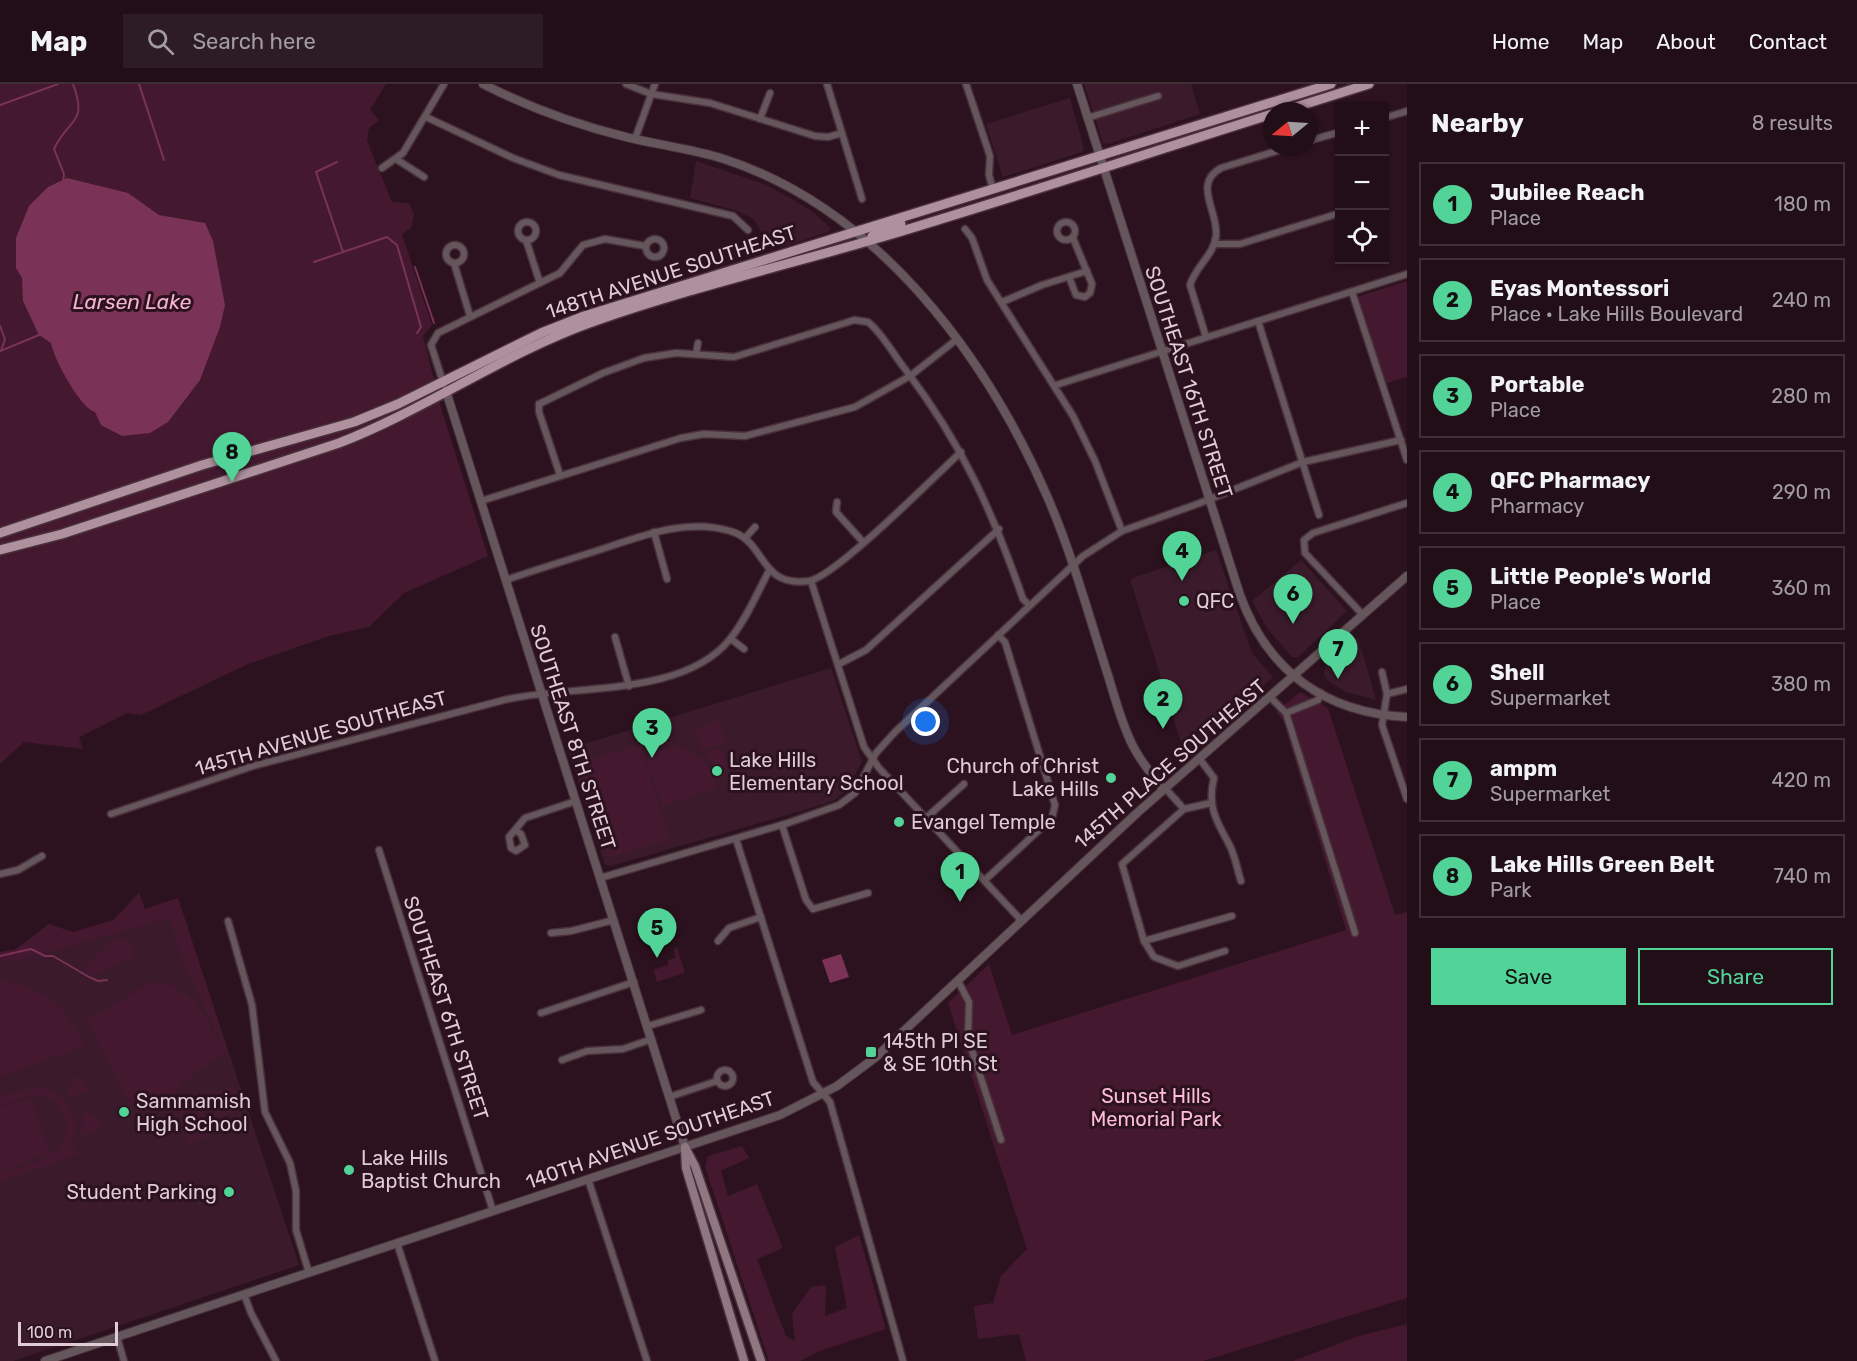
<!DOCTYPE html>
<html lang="en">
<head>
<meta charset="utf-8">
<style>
	:root { --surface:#210e16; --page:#2d1c23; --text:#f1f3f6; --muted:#a29ca1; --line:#3e2e35; --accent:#52d397 }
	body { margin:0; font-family:Rubik,sans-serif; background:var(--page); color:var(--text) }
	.controls { position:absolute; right:18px; top:18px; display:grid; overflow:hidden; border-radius:0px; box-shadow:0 2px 4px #0004 }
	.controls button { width:54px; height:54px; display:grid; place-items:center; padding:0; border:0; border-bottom:2px solid var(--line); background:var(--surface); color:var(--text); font:30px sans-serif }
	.compass { position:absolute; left:1263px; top:18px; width:54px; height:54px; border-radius:50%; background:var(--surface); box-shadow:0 2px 4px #0004; rotate:252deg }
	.scale { position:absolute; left:18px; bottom:15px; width:100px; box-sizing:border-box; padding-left:6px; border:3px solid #dfccd4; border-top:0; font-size:16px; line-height:21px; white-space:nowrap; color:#dfccd4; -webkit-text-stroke:4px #2c121e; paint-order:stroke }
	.you { position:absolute; left:926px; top:638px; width:21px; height:21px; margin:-15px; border:4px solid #fff; border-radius:50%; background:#1a73e8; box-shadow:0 0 0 9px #1a73e833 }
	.badge { display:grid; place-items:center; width:39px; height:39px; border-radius:50%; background:var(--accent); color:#111; font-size:20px; font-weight:700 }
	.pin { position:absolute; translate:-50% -50px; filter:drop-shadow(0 2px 3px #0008) }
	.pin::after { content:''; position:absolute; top:32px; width:21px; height:18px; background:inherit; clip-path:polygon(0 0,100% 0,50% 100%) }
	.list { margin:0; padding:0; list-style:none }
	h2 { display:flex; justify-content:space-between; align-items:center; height:78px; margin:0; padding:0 24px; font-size:26px }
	h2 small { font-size:20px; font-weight:400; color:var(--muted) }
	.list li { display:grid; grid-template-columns:39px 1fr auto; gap:18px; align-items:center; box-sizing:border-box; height:84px; margin:0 12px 12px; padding:0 12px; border:2px solid var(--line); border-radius:0px }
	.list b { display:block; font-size:22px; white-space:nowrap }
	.list p { margin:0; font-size:20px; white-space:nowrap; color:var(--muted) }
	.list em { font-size:20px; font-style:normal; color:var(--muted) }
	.actions { display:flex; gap:12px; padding:18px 24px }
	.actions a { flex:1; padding:14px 0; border:2px solid var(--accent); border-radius:0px; text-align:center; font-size:21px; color:var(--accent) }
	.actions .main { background:var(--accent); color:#111 }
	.icon { flex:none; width:33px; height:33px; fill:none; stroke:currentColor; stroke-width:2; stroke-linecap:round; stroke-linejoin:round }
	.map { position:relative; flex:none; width:1407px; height:1277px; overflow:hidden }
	header { display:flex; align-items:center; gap:36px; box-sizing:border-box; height:84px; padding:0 30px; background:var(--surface); border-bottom:2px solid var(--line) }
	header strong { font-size:28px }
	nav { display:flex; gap:33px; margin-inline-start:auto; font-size:21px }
	.search { width:420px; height:54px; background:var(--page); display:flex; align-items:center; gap:15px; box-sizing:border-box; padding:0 21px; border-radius:0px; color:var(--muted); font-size:22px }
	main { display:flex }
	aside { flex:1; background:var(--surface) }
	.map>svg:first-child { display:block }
	.built { fill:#3b1b2b }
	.green { fill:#44192f }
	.water { fill:#7b3257 }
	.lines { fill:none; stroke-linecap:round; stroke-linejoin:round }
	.stream { stroke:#7b3257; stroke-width:2 }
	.minor-casing { stroke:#49303b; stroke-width:9 }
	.tertiary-casing { stroke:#49303b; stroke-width:10 }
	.secondary-casing { stroke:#49303b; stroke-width:11 }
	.primary-casing { stroke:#49303b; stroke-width:12 }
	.minor { stroke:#65565c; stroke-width:6 }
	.tertiary { stroke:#65565c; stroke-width:8 }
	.secondary { stroke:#8f7881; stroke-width:8 }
	.primary { stroke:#af919e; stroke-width:9 }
	.poi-dot { fill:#52d397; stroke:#2c121e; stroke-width:2 }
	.labels { text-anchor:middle; stroke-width:6; stroke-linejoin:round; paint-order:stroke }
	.street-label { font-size:20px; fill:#dfccd4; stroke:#2c121e }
	.poi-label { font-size:20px; fill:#dfccd4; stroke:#2c121e; text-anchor:start }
	.park-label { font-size:20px; fill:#febcd9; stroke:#2c121e }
	.water-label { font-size:21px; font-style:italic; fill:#f5b3d0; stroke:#2c121e }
</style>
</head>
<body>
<header>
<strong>Map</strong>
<div class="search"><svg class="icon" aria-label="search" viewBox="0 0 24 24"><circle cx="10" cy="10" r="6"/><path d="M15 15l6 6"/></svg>Search here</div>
<nav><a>Home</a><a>Map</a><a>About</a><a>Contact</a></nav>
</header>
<main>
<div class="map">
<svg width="1407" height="1277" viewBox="0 0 1407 1277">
	<rect width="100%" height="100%" fill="#2c121e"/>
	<g class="built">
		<path d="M1084,0H1191L1200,30L1108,60L1103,59Z"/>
		<path d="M1070,14L1084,64L1082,68L1003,93L986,40Z"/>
		<path d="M696,77L767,101L809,125L831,144L828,148L782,163L760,155L761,146L752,134L738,127L690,114Z"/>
		<path d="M1216,466L1252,569L1273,593L1185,671L1130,495Z"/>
		<path d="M1301,476L1347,527L1298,573H1292L1267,544L1252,517Z"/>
		<path d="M1358,553L1376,616L1346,608L1328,597L1324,590L1325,582Z"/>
		<path d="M831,584L862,678L846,707L835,716L821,721L611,782L605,781L568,665Z"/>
		<path d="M178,814L299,1181L13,1277H0V875Z"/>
	</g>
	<g class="green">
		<path d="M0,0H386L370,26L379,36L369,44L367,57L392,118L409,119L414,131L411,144L402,150L432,241L423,252L441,324L488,472L404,509L369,543L329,552L248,580L141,631L127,629L79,653L83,665L24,658L0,680Z"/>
		<path d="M1407,197V293L1384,300L1357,213Z"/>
		<path d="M1300,608L1328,624L1395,831L1407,828V1214L1203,1277H1026L1019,1250L978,1255L974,1222L993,1219L1001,1192L1027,1165L948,919L989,880L1012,951L1346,846L1283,636L1276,628Z"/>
		<path d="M719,636L725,658L701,666L695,644Z"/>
		<path d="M665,647L669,661L649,667L644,654Z"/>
		<path d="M641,660L668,751L665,757L608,773L578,679Z"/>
		<path d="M670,663C699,664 709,679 717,704L662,722L646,671Z"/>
		<path d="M717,665L724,669L730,686L716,691L706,668Z"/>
		<path d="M139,809L145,825L178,814L233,984L185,882L170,834L32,873L0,878V868L16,865L49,840L73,848L113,836Z"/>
		<path d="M116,853L134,858L132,874L95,891L90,890L85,884L87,878L93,876Z"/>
		<path d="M677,864L685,889L657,898L653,886L669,881L668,876L676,874L674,865Z"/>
		<path d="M0,896C43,903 68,921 84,963L0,992Z"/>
		<path d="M153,898C193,898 207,939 225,968C212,977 199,986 186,996C173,1007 157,1030 137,1028C118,998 104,967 86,936Z"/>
		<path d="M73,992L84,997L89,1005L71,1014L68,1012Z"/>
		<path d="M233,1002L237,1012L214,1020L211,1009Z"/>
		<path d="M36,1003C68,1005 84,1035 70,1064L75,1063L78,1071L0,1098V1089C17,1083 43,1079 57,1066C76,1049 67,1016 41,1012C27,1010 13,1018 0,1022V1013Z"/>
		<path d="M198,1013L202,1024L179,1031L176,1021Z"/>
		<path d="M29,1014L33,1018L49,1070L0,1087V1024Z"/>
		<path d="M238,1016L241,1026L219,1034L215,1023Z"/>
		<path d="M203,1027L206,1038L184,1045L180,1035Z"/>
		<path d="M85,1029L96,1033L102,1042L84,1051L81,1049Z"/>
		<path d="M242,1030L246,1040L224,1048L220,1037Z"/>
		<path d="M207,1042L211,1052L188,1059L185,1049Z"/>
		<path d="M742,1062L749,1074L721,1087L728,1112L757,1100L783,1164L757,1175L786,1252L795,1257L792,1230L811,1203L826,1201L825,1232L847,1224L835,1163L859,1151L886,1245L820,1267L800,1277H769L705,1083L708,1072Z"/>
		<path d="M1407,1240V1277H1293L1359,1252Z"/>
	</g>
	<g class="water">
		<path d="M67,94L128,109L159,131L205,139L213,157L225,221L220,243L200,296L168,338L150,349L122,352L101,341L95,328C80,324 53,273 51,259L39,251L23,217L22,194L16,184V154L29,122L48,103Z"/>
		<path d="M841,870L849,893L830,899L822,876Z"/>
	</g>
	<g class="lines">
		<g class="stream">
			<path d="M139,0L164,76"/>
			<path d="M0,21L58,0"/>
			<path d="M337,78L316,88L343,168"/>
			<path d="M63,98L64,90L54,65C69,33 88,41 73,0"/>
			<path d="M314,178L387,153L397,161L421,243L417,249"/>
			<path d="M415,183L434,239"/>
			<path d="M0,242L5,255L1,267"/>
			<path d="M0,267L39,251"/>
			<path d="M0,872L31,865L45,872H53L89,893L98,897L107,896"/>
		</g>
		<g class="minor-casing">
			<g id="minor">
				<path d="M626,0L651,10L710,19L815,52L828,53L842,49"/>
				<path d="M827,0L862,115"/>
				<path d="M966,0L990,72L989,91L993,106"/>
				<path d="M426,33L513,74L559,91L733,132L748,146"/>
				<path d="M1087,34L1158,12"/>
				<path d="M1384,34L1407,27"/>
				<path d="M760,35L770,9"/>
				<path d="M635,55L655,0"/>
				<path d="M1308,57L1340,48"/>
				<path d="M396,75L424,93"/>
				<path d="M382,84L403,69L444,0"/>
				<circle cx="1066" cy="147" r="9"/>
				<circle cx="527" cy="147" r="9"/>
				<path d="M965,145L972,154L987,196L1073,332L1095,377L1122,447"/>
				<circle cx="655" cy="164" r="9"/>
				<path d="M526,156L540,199"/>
				<path d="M1215,160H1240L1340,129"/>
				<circle cx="455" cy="170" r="9"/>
				<path d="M454,179L470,232"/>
				<path d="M1069,193L1076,211L1085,213L1090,209L1092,200L1073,154"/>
				<path d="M1352,208L1407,376"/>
				<path d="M1002,218L1042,201L1087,187"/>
				<path d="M1258,237L1319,431"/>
				<path d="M1206,253L1190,201C1195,183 1214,171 1216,152C1219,128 1192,100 1221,84L1290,63"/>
				<path d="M696,270L698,259"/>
				<path d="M444,301L431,261L438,249L560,189L583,161L605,155L645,162"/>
				<path d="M1056,301L1407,190"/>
				<path d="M539,320L603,289L644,274L676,269L734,273L845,239L854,236L868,238C883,250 893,270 905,285C962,360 992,426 1023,515L1029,521"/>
				<path d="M539,320V328L560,391"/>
				<path d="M481,417L681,354L704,350L745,352L855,323L910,292L956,256"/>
				<path d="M837,418L836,428L863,458"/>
				<path d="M654,448L667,495"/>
				<path d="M746,453L755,443"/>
				<path d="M506,496C535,486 564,477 593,468C637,454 684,433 730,447C767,457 758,504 809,497C835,493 935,392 961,368"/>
				<path d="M811,497L864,663L879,684L1021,836"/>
				<path d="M1363,531L1305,469L1304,456L1313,449L1407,419"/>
				<path d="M615,553L629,602"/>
				<path d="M731,555L744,565"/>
				<path d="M839,580L866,566L999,445"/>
				<path d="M1382,588L1387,610L1407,605"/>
				<path d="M1387,610L1382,641L1407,715"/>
				<path d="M1271,614L1286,629L1318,616L1321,609"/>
				<path d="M1286,629L1355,849"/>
				<path d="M1199,674L1214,694C1207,721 1216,737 1229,760C1235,771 1237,785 1241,797"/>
				<path d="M1165,704L1184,725L1122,780L1144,857L1154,873L1178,882L1225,867"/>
				<path d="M1184,725L1211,719"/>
				<path d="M111,730L253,682L504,616C570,600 683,614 730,555C746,536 757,509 769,487"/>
				<path d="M926,734L964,700"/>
				<path d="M782,741L806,816L813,825"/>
				<path d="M515,746L521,750L525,761L516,767L511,764L509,753L525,734L576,717"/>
				<path d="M736,755L813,998L830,1018L903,1277"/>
				<path d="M379,766L493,1127"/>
				<path d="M0,790L18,786L42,772"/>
				<path d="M600,794L788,739L839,721L855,709L876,669L895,648L1083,472L1122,447L1200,419L1303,378L1401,356"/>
				<path d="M985,796L1052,734L1055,721L1005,558L998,551"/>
				<path d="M813,825L868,809"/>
				<path d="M228,837L252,921L265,1028L290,1079L296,1107V1146L309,1189"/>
				<path d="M551,849L571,847L614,836"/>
				<path d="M718,857L729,844L761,833"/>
				<path d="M1144,857L1232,832"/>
				<path d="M958,897L969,918L968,954L1001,1056"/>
				<path d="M541,929L634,898"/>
				<path d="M648,942L701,926"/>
				<path d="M562,976L587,967L623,965L652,955"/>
				<circle cx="725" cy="994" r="8"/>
				<path d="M669,1013L717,997"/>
				<path d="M588,1095L647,1277"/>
				<path d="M397,1159L435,1277"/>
				<path d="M244,1210L251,1229L276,1277"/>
				<path d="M117,1253L124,1277"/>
			</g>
		</g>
		<g class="tertiary-casing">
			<g id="tertiary">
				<path d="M483,0C528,23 577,41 626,53C659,61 692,65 724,75C877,125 985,270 1047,412C1071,467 1087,525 1105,582C1114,609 1120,637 1133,662C1141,678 1152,691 1163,705"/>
				<path d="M1077,0L1240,511C1268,588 1326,629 1407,633"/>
				<path d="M446,307L685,1063"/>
				<path d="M45,1277L780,1031L837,1002L876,973L1137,729L1407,492"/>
			</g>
		</g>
		<g class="secondary-casing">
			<g id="secondary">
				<path d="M685,1063L695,1082L761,1277"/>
				<path d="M685,1066L686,1084L744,1277"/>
			</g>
		</g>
		<g class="primary-casing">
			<g id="primary">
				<path d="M1283,27L1369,0"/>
				<path d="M872,152L882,146L901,140"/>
				<path d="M0,449L202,381L354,338L398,320L541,249L584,232L1331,0"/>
				<path d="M0,466L62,450L339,359C427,325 506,268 595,237C689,204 787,181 882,153C1012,114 1142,71 1272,30"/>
			</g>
		</g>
		<use href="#minor" class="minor"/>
		<use href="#tertiary" class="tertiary"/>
		<use href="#secondary" class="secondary"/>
		<use href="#primary" class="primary"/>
	</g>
	<g class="poi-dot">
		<circle cx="1184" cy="517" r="6"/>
		<circle cx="717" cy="687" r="6"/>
		<circle cx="1111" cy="694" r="6"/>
		<circle cx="899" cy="738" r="6"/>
		<rect x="865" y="962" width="12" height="12" rx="3"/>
		<circle cx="124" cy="1028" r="6"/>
		<circle cx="349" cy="1086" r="6"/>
		<circle cx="229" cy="1108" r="6"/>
	</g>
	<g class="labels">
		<g class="street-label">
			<text transform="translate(671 188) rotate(-18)" y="7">148TH AVENUE SOUTHEAST</text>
			<text transform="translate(1189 298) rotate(72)" y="7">SOUTHEAST 16TH STREET</text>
			<text transform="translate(321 649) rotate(-16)" y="7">145TH AVENUE SOUTHEAST</text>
			<text transform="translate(573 653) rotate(72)" y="7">SOUTHEAST 8TH STREET</text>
			<text transform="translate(1170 680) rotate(-41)" y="7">145TH PLACE SOUTHEAST</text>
			<text transform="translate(446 924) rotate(72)" y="7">SOUTHEAST 6TH STREET</text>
			<text transform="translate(650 1056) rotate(-19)" y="7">140TH AVENUE SOUTHEAST</text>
		</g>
		<g class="poi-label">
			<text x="1196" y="524">QFC</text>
			<text x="729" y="683">Lake Hills<tspan x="729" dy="23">Elementary School</tspan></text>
			<text x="1099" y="689" text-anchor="end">Church of Christ<tspan x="1099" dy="23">Lake Hills</tspan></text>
			<text x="911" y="745">Evangel Temple</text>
			<text x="883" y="964">145th Pl SE<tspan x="883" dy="23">&amp; SE 10th St</tspan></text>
			<text x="136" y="1024">Sammamish<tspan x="136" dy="23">High School</tspan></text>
			<text x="361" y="1081">Lake Hills<tspan x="361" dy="23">Baptist Church</tspan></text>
			<text x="217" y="1115" text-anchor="end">Student Parking</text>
		</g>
		<g class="park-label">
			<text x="1156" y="1019">Sunset Hills<tspan x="1156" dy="23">Memorial Park</tspan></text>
		</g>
		<g class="water-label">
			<text x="132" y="225">Larsen Lake</text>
		</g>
	</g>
</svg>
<div class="controls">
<button>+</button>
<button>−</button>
<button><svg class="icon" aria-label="locate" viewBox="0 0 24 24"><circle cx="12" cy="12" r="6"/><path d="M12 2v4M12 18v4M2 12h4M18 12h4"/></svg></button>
</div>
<svg class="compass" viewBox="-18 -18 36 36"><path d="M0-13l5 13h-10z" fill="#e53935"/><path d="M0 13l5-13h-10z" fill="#a29ca1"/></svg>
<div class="scale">100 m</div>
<div class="you"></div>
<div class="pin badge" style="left:960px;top:818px">1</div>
<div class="pin badge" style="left:1163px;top:645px">2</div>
<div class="pin badge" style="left:652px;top:674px">3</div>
<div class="pin badge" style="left:1182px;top:497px">4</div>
<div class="pin badge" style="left:657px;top:874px">5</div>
<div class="pin badge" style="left:1293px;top:540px">6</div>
<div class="pin badge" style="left:1338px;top:595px">7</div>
<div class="pin badge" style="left:232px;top:398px">8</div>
</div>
<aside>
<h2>Nearby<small>8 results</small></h2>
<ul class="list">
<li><span class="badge">1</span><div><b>Jubilee Reach</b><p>Place</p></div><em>180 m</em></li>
<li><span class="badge">2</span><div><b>Eyas Montessori</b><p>Place · Lake Hills Boulevard</p></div><em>240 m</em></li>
<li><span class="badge">3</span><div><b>Portable</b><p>Place</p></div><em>280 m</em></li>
<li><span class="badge">4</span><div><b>QFC Pharmacy</b><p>Pharmacy</p></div><em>290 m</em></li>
<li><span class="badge">5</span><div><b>Little People's World</b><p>Place</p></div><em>360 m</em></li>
<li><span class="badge">6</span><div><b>Shell</b><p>Supermarket</p></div><em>380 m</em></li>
<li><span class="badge">7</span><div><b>ampm</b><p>Supermarket</p></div><em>420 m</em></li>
<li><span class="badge">8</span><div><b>Lake Hills Green Belt</b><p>Park</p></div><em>740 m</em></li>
</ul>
<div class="actions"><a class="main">Save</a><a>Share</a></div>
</aside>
</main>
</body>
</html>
